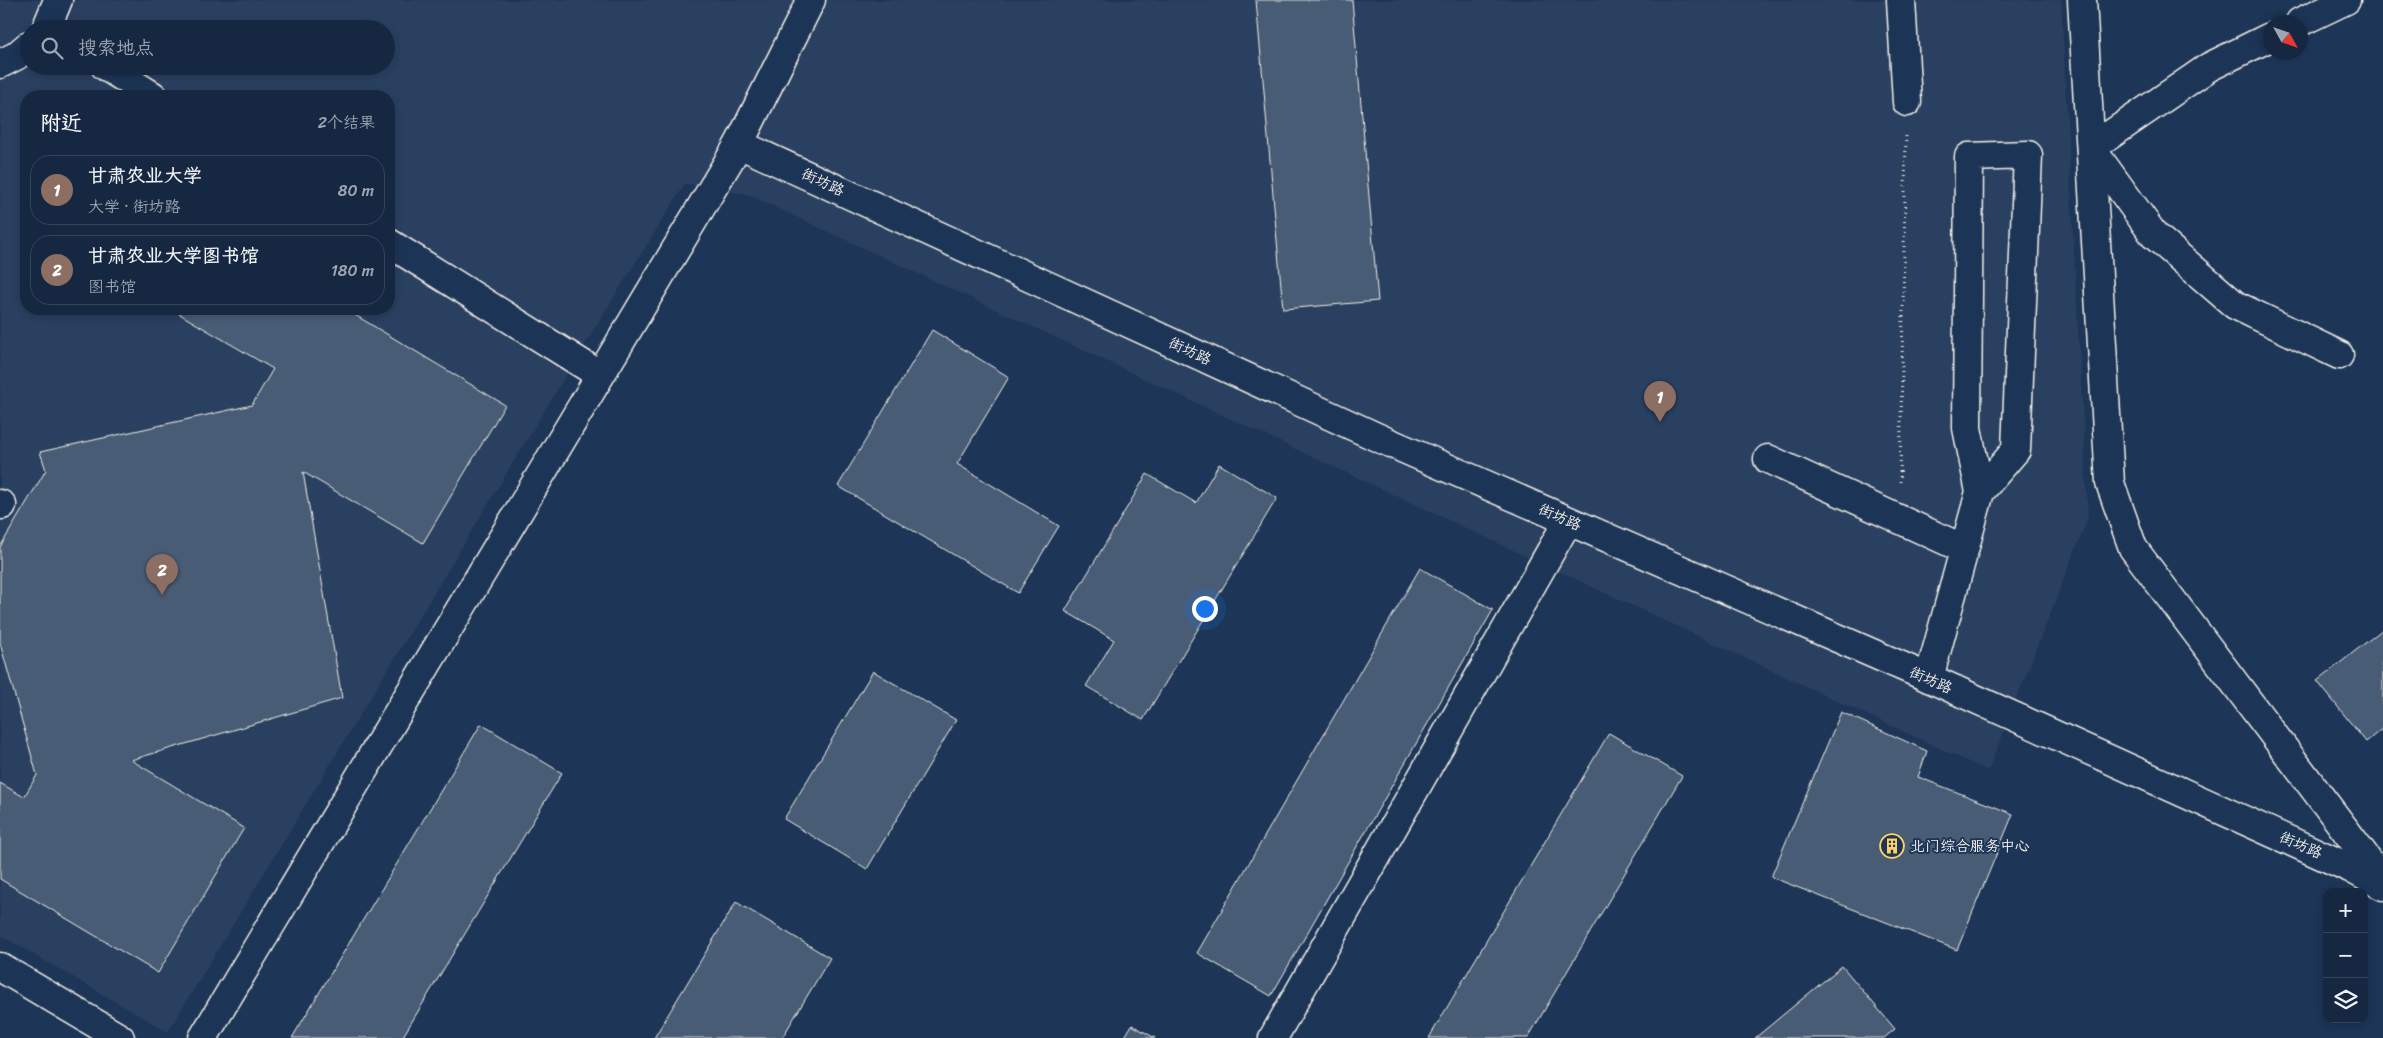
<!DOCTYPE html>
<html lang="zh">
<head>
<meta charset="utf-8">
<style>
	:root { --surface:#162841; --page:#1f3048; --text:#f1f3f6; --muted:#9ea6b1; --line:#35445a; --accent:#95b2f1 }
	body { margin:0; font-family:Sriracha,"LXGW WenKai TC",sans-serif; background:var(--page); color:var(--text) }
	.controls { position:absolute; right:15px; bottom:15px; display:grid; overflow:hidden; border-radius:10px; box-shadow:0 2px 8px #0003 }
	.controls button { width:45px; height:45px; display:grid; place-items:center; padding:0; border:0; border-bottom:1px solid var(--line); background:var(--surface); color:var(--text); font:25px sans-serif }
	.compass { position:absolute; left:2263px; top:15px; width:45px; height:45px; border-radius:50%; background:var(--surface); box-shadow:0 2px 8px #0003; rotate:130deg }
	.you { position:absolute; left:1204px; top:608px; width:18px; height:18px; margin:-12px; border:4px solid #fff; border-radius:50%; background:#1a73e8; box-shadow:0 0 0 8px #1a73e833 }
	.badge { display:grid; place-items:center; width:32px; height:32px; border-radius:50%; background:var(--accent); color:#fff; font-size:16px; font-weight:700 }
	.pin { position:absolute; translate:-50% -41px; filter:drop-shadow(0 1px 2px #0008) }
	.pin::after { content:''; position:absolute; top:26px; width:18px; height:15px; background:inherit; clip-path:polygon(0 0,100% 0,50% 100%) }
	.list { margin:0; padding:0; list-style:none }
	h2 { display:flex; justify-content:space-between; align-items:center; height:65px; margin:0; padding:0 20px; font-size:21px }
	h2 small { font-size:16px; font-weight:400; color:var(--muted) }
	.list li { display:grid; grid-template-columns:32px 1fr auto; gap:15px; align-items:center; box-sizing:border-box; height:70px; margin:0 10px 10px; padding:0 10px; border:1px solid var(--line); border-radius:20px }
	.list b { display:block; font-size:19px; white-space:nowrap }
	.list p { margin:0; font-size:16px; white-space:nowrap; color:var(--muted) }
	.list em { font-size:16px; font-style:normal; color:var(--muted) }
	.icon { flex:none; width:28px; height:28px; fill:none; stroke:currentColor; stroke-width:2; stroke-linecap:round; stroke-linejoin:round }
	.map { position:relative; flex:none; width:2383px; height:1038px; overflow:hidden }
	.search { position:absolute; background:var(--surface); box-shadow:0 2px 8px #0003; left:20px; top:20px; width:375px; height:55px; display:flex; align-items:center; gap:12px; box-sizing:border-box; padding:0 18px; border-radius:28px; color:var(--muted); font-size:19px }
	.panel { position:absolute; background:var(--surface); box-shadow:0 2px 8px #0003; left:20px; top:90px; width:375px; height:225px; border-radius:20px }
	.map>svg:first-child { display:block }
	.built { fill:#2a4060; fill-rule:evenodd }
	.building { fill:#485b74; stroke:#f4f1e8 }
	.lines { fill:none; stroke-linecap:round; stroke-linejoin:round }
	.minor-casing { stroke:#f4f1e8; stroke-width:31 }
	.path { stroke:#f4f1e8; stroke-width:3; stroke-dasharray:1 4; stroke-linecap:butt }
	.minor { stroke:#1d3557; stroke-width:28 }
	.labels { text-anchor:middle; stroke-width:4; stroke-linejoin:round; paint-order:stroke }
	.street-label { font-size:15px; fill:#f4f1e8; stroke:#1d3557 }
	.poi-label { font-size:15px; fill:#f4f1e8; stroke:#1d3557; text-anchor:start }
</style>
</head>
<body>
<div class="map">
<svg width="2383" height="1038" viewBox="0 0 2383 1038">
	<rect width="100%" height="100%" fill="#1d3557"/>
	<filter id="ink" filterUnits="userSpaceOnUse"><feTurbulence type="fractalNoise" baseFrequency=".02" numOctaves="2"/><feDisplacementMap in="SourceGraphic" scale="10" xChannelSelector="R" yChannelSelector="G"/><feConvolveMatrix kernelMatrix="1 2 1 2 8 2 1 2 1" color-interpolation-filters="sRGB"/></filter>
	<g filter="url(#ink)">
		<path class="built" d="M0,0H2061L2088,518L1988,771L747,194L685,184L596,326L168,1032L0,935ZM29,29H386V66H29ZM26,96H389V309H26Z"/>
		<g class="building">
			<path d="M1256,0H1352L1378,301L1283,309Z"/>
			<path d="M171,309H345L505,405L423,543L303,472L342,698L131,760L244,828L158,973L0,879V783L24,797L37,775L0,643V547L46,470L40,452L252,405L273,369Z"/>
			<path d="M932,330L1009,377L957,464L1059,526L1018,593L838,486Z"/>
			<path d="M1219,464L1277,498L1143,720L1086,686L1114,640L1065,611L1147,474L1196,503Z"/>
			<path d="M1420,568L1493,610L1271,996L1197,953Z"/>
			<path d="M2383,629V728L2366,742L2317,681Z"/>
			<path d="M873,671L956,720L867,869L784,819Z"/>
			<path d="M1841,712L1927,751L1918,777L2013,814L1957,950L1771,877Z"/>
			<path d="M481,724L562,773L402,1038H292Z"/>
			<path d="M1609,733L1682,776L1528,1038H1429Z"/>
			<path d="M736,902L830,958L782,1038H654Z"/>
			<path d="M1842,966L1895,1029L1884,1038H1755Z"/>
			<path d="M1132,1025L1155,1038H1124Z"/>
		</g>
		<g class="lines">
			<g class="minor-casing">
				<g id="minor">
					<path d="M1901,0L1907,102"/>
					<path d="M2082,0L2110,483L2133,548L2383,880"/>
					<path d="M2300,22L2346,0"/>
					<path d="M46,29L58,0"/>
					<path d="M2270,37L2209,67L2091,148L2154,235L2235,305L2339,355"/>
					<path d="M0,64L16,56L29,45"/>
					<path d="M105,66L153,96"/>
					<path d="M739,144L1381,439L1929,678L2350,868L2383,886"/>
					<path d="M389,243L600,375"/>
					<path d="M1768,459L1964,549"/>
					<path d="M0,504L2,505"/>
					<path d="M1929,678L1980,492L1967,428L1969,157L2028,155L2016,450L1980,492"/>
					<path d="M0,967L120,1038"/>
					<path d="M203,1038L739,144L811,0"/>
					<path d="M1273,1038L1568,521"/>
				</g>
			</g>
			<path class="path" d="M1900,482L1906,135"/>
			<use href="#minor" class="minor"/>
		</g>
	</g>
	<defs>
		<g id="building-ring" transform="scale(1.25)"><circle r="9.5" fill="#1d3557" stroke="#ffd166" stroke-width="1.5"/><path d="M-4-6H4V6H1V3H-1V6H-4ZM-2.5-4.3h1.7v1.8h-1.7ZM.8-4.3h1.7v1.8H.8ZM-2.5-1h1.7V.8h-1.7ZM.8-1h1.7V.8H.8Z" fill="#ffd166"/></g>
	</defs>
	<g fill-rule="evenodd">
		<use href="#building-ring" x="1892" y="846"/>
	</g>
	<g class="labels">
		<g class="street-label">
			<text transform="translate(823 182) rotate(25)" y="5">街坊路</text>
			<text transform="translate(1190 351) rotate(25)" y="5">街坊路</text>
			<text transform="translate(1560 517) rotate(24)" y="5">街坊路</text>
			<text transform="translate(1931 680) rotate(24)" y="5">街坊路</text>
			<text transform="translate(2301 845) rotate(24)" y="5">街坊路</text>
		</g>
		<g class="poi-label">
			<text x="1910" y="851">北门综合服务中心</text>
		</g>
	</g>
</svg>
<div class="controls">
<button>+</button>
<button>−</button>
<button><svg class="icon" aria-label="layers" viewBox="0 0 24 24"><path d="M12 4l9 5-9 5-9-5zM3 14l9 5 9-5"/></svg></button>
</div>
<svg class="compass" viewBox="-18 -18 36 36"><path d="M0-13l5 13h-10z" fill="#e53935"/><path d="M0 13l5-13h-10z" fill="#9ea6b1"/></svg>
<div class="you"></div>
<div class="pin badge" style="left:1660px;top:422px;background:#8d6e63">1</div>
<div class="pin badge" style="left:162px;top:595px;background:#8d6e63">2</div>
<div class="search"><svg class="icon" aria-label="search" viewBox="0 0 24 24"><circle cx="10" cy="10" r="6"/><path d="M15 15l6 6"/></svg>搜索地点</div>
<section class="panel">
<h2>附近<small>2个结果</small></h2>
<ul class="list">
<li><span class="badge" style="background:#8d6e63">1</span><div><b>甘肃农业大学</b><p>大学 · 街坊路</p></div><em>80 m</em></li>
<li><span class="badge" style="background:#8d6e63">2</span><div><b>甘肃农业大学图书馆</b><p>图书馆</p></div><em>180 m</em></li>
</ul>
</section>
</div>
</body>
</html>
